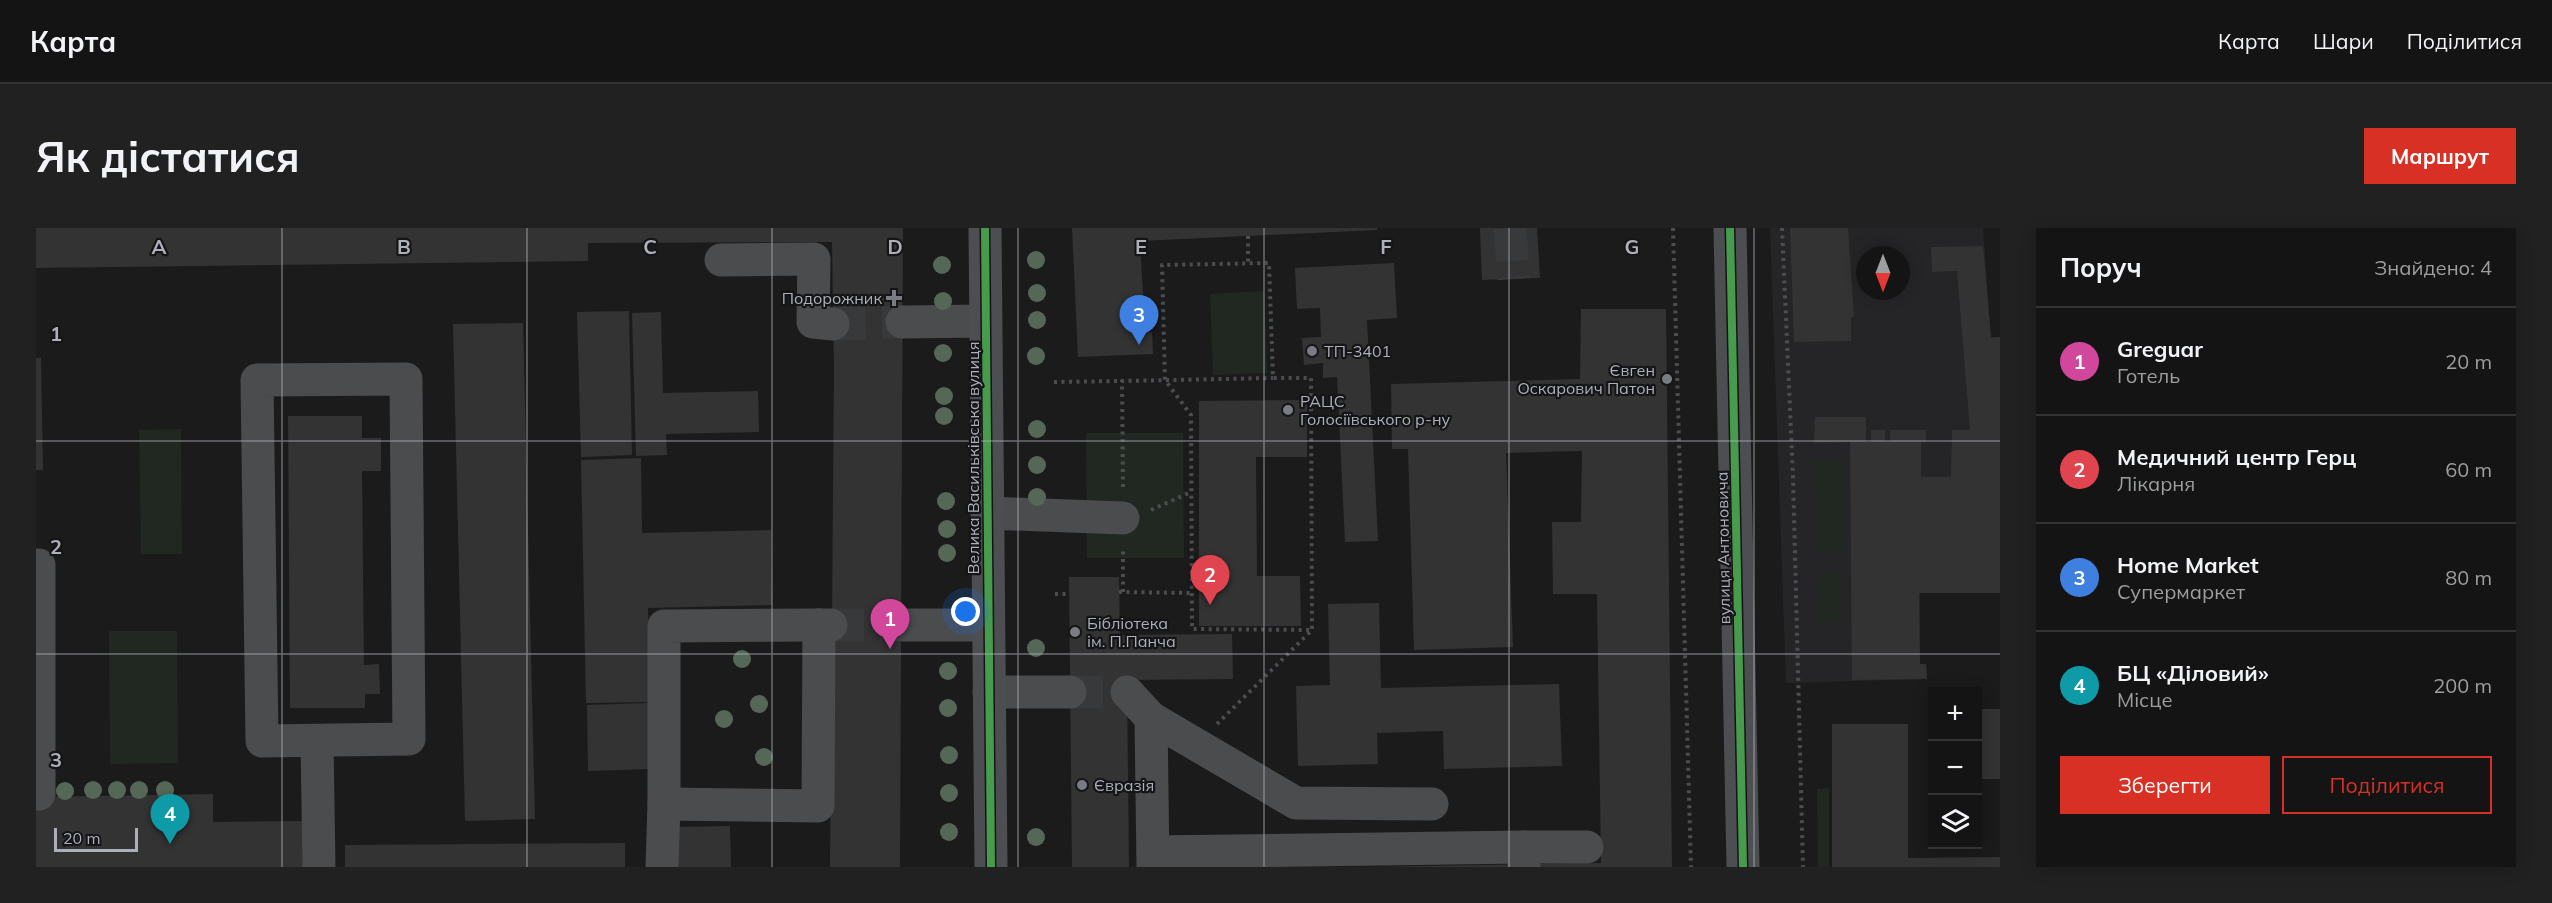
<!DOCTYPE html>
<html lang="uk">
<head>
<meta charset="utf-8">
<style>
	:root { --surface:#141414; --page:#212122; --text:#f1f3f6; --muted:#9d9ea0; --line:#333334; --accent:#d93025 }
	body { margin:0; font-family:Mulish,sans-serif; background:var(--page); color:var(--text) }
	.controls { position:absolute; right:18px; bottom:18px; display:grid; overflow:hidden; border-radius:0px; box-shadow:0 3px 15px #0003 }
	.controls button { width:54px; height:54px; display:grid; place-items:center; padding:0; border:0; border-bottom:2px solid var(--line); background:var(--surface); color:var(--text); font:30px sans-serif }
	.compass { position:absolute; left:1820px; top:18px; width:54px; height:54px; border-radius:50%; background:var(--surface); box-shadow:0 3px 15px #0003; rotate:180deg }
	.scale { position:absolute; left:18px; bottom:15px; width:84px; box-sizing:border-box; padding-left:6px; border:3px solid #adb0bb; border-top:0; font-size:16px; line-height:21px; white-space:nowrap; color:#adb0bb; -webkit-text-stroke:4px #151517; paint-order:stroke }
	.you { position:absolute; left:930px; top:384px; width:21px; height:21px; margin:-15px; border:4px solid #fff; border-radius:50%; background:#1a73e8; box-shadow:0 0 0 9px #1a73e833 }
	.badge { display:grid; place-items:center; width:39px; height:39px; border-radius:50%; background:var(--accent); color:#fff; font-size:20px; font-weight:700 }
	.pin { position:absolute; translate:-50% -50px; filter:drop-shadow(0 2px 3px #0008) }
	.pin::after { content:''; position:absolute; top:32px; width:21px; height:18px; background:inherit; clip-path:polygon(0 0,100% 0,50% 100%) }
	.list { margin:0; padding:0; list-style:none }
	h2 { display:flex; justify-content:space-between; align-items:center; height:78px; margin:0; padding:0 24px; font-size:26px }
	h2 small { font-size:20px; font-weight:400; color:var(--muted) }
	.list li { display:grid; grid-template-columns:39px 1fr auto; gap:18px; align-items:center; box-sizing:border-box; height:108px; padding:0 24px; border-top:2px solid var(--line) }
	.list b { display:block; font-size:22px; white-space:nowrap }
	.list p { margin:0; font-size:20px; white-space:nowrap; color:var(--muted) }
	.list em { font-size:20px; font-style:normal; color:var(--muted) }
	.actions { display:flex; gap:12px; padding:18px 24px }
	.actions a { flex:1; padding:14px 0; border:2px solid var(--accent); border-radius:0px; text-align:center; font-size:21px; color:var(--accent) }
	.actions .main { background:var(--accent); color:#fff }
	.icon { flex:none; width:33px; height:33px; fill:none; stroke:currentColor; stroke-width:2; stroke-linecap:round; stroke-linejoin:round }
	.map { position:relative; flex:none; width:1964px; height:639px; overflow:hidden; border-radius:0px }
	header { display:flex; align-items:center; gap:36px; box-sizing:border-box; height:84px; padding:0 30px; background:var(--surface); border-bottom:2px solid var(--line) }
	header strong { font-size:28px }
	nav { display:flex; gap:33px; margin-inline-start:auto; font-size:21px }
	.intro { display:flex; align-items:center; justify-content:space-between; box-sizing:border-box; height:144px; padding:0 36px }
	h1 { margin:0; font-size:42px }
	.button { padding:15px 27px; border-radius:0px; background:var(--accent); color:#fff; font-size:21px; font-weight:700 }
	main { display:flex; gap:36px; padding:0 36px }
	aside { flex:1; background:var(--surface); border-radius:0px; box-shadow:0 3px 15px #0003 }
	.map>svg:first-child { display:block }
	.built { fill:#252527; fill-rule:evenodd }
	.green { fill:#212822 }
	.building { fill:#333 }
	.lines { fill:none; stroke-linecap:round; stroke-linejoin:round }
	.minor-tunnel { stroke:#38393b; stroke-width:33; stroke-dasharray:33 16; stroke-linecap:butt }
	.path { stroke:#4c4d50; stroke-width:4; stroke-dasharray:3 4.5; stroke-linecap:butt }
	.minor { stroke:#4b4c4e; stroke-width:33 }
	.major { stroke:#4d4e51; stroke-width:33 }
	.cycleway-casing { stroke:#151517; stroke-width:11 }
	.cycleway { stroke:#469c4c; stroke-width:8 }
	.tree { fill:#556757 }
	.grid { fill:none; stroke:#adb0bb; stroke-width:1.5; stroke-opacity:0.55 }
	.poi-dot { fill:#7a7c83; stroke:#151517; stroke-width:2 }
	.labels { text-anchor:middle; stroke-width:4.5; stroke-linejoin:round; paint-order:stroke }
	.poi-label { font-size:16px; fill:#adb0bb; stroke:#151517; text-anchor:start }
	.street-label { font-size:16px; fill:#adb0bb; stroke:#151517 }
	.grid-label { font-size:20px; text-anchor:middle; font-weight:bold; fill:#adb0bb; stroke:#151517; stroke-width:4.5; stroke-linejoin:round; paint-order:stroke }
</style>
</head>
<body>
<header>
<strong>Карта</strong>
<nav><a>Карта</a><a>Шари</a><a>Поділитися</a></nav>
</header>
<div class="intro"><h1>Як дістатися</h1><a class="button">Маршрут</a></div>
<main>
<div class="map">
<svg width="1964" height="639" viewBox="0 0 1964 639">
	<rect width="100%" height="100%" fill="#1b1b1b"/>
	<path class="built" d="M1734,0H1947L1955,109H1964V365H1884V436H1890L1891,451L1750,455ZM1829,27H1865V63H1829Z"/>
	<g class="green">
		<path d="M1228,63L1231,145L1177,147L1174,66Z"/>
		<path d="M145,201L146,326H105L103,202Z"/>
		<path d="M1050,205H1147L1148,330H1051Z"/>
		<path d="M1779,233H1807V323H1782Z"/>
		<path d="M1785,346H1806V394H1784Z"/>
		<path d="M73,403H141L142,535L74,536Z"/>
		<path d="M1793,560V639H1782L1781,561Z"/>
	</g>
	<g class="building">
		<path d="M0,0H867L864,639H794L798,141L796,14L552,15V33L0,40Z"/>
		<path d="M1036,0H1341V2L1104,13L1109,104H1116L1117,126L1042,129Z"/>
		<path d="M1444,0H1501L1504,50L1446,52Z"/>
		<path d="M1754,0H1812L1818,89H1815V113L1758,114Z"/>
		<path d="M1947,18L1955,110L1964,109V365H1883L1884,436H1890L1891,451L1816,452L1814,214L1778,215L1779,189H1830V214H1835V202H1849V213H1854V202H1890V214H1885V249H1915L1916,202H1934L1921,43L1896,44L1895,19Z"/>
		<path d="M1358,35L1361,90L1331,92L1342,313L1309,314L1301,149L1287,150V135L1268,137L1266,110L1285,109L1284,80L1261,81L1259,40Z"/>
		<path d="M1545,81H1630L1636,639H1331L1565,635L1561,366H1517L1516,294H1545L1546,223L1470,225L1477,419L1378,422L1372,221H1356L1355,156L1544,151Z"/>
		<path d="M593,83L596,227L545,229L541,84Z"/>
		<path d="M625,84L627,165L722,163L723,204L630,206L631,227L600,228L596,85Z"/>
		<path d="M487,95L499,591L429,593L417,96Z"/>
		<path d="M0,130H5L7,242H0Z"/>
		<path d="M1271,172V229H1220L1221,348H1264L1265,398H1163V173Z"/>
		<path d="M252,188H326V210H345V243H326L328,437L343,436L344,466H329V480H254Z"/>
		<path d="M605,230L606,305L735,302L736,377L612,380L614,474L550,475L545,232Z"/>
		<path d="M1033,349H1083L1084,407L1196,406L1197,451L1091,452L1093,639H1036Z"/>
		<path d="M1343,375L1345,460L1523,456L1526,538L1408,541L1407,503L1341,505L1342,536L1262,538L1260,458L1294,457L1292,376Z"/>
		<path d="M612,475L614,541L552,543L551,477Z"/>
		<rect x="1942" y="481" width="22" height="70"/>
		<path d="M1796,496H1872V630L1964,629V639H1796Z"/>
		<path d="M177,566V594L267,593L268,639H0V569Z"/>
		<path d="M694,598L695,639H639V599Z"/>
		<path d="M589,615V639H309V617Z"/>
	</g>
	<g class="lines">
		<g class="minor-tunnel">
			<path d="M1474,0L1478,51"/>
			<path d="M797,96L866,94"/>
			<path d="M795,397H864"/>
			<path d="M1034,464H1091"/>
		</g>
		<g class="path">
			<path d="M1637,0L1655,639"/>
			<path d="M1746,0L1757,249L1767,639"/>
			<path d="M1212,8V35"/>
			<path d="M1018,154L1086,153"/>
			<path d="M1087,259L1086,153L1237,150"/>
			<path d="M1115,282L1155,264"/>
			<path d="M1083,364L1156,365"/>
			<path d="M1087,364V321"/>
			<path d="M1019,366H1033"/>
			<path d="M1181,496L1276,402L1275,150H1237L1233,35L1126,37L1129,152L1155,187L1156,401L1276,402"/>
		</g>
		<g class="minor">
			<path d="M685,32L778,31L777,94L797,96"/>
			<path d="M866,94L949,93"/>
			<path d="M370,151L373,511L226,513L221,152Z"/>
			<path d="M951,285L1087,290"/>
			<path d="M0,337H3V566"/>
			<path d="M864,397H952"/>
			<path d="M953,464H1034"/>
			<path d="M1091,464L1115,490"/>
			<path d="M281,513L283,639"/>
			<path d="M628,576V398L783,397"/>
			<path d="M1117,624L1488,619"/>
			<path d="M1488,635V619H1551"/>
			<path d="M626,639L628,576L782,578L783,397H795"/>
			<path d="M1117,639L1115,490L1260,575L1396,576"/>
		</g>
		<g class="major">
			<path d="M949,0L955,639"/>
			<path d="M1694,0L1707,639"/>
		</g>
		<g class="cycleway-casing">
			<g id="cycleway">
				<path d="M949,0L955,639"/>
				<path d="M1694,0L1707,639"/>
			</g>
		</g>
		<use href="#cycleway" class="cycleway"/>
	</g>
	<g class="tree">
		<circle cx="1000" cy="32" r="9"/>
		<circle cx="906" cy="37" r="9"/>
		<circle cx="1001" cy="65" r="9"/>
		<circle cx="907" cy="73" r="9"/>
		<circle cx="1001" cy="92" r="9"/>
		<circle cx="907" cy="125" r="9"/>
		<circle cx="1000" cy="128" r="9"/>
		<circle cx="908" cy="168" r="9"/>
		<circle cx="908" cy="188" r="9"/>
		<circle cx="1001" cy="201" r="9"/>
		<circle cx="1001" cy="237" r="9"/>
		<circle cx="1001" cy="269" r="9"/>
		<circle cx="910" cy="273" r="9"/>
		<circle cx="911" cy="301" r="9"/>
		<circle cx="911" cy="325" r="9"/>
		<circle cx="1000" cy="420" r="9"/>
		<circle cx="706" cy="431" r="9"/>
		<circle cx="912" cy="443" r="9"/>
		<circle cx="723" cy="476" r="9"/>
		<circle cx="912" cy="480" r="9"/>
		<circle cx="688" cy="491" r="9"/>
		<circle cx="913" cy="527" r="9"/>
		<circle cx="728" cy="529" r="9"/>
		<circle cx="57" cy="562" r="9"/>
		<circle cx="81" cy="562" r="9"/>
		<circle cx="103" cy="562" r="9"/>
		<circle cx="129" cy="562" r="9"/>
		<circle cx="29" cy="563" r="9"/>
		<circle cx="913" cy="565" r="9"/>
		<circle cx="913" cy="604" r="9"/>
		<circle cx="1000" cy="609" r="9"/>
	</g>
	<path class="grid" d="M246,0V639M491,0V639M736,0V639M982,0V639M1228,0V639M1473,0V639M1718,0V639M0,213H1964M0,426H1964"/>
	<g class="poi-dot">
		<path d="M855 61h6v6h6v6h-6v6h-6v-6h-6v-6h6z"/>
		<circle cx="1276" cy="123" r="6"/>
		<circle cx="1631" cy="151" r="6"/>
		<circle cx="1252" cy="182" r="6"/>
		<circle cx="1039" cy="404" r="6"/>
		<circle cx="1046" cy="557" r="6"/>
	</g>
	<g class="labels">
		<g class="poi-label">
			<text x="846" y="76" text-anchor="end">Подорожник</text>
			<text x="1288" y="129">ТП-3401</text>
			<text x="1619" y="148" text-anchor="end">Євген<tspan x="1619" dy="18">Оскарович Патон</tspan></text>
			<text x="1264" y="179">РАЦС<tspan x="1264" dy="18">Голосіївського р-ну</tspan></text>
			<text x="1051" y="401">Бібліотека<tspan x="1051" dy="18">ім. П.Панча</tspan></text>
			<text x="1058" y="563">Євразія</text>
		</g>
		<g class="street-label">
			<text transform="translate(937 230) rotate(-90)" y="6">Велика Васильківська вулиця</text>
			<text transform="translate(1687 320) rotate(-91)" y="6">вулиця Антоновича</text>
		</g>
	</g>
	<g class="grid-label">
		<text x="123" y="26">A</text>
		<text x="368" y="26">B</text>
		<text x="614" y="26">C</text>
		<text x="859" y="26">D</text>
		<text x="1105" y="26">E</text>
		<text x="1350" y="26">F</text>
		<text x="1596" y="26">G</text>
		<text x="20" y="113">1</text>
		<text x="20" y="326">2</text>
		<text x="20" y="539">3</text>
	</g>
</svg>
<div class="controls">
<button>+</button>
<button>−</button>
<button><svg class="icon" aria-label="layers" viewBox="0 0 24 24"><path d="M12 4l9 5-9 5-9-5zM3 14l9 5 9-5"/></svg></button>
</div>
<svg class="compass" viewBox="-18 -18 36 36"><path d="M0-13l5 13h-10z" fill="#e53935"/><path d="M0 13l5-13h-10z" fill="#9d9ea0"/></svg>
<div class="scale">20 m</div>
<div class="you"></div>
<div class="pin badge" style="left:854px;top:421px;background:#d1479c">1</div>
<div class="pin badge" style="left:1174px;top:377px;background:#e0444e">2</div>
<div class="pin badge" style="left:1103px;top:117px;background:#3f7fe0">3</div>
<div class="pin badge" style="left:134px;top:616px;background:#0f9aa8">4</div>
</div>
<aside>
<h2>Поруч<small>Знайдено: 4</small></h2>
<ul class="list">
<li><span class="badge" style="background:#d1479c">1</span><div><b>Greguar</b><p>Готель</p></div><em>20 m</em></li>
<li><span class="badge" style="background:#e0444e">2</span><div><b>Медичний центр Герц</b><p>Лікарня</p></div><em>60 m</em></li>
<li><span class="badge" style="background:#3f7fe0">3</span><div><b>Home Market</b><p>Супермаркет</p></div><em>80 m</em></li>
<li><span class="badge" style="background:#0f9aa8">4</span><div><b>БЦ «Діловий»</b><p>Місце</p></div><em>200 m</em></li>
</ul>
<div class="actions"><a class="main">Зберегти</a><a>Поділитися</a></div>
</aside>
</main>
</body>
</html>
